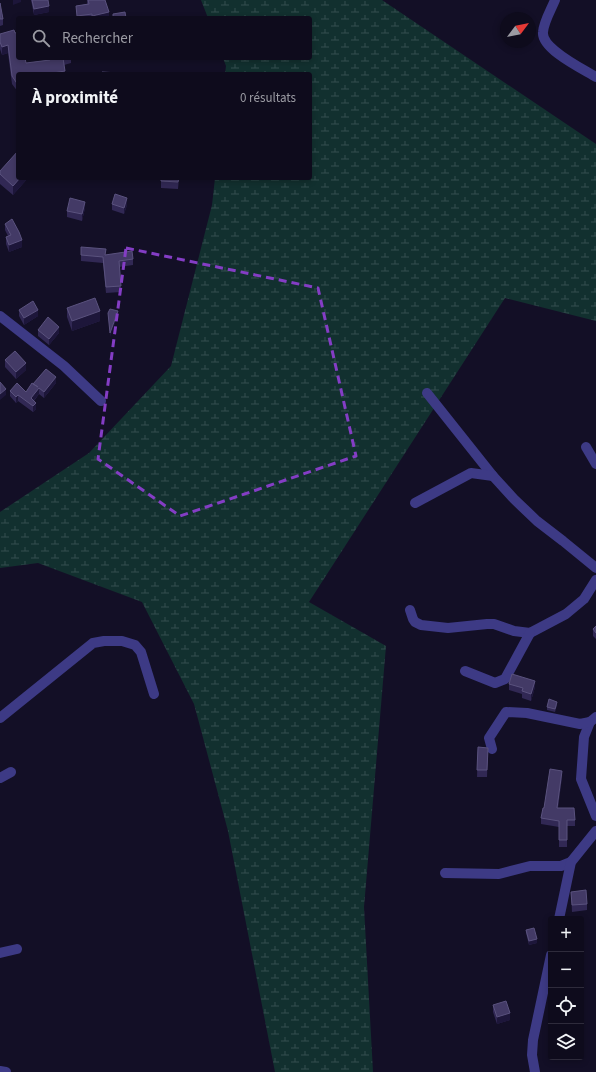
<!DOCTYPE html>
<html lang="fr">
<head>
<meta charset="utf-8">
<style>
	:root { --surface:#0e0b1c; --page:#1c1929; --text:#f1f3f6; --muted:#9b9ba3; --line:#2e2b3b }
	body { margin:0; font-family:"Source Sans 3",sans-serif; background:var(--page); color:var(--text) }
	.controls { position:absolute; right:12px; bottom:12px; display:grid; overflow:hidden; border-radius:4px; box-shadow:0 2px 6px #0003 }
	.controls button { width:36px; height:36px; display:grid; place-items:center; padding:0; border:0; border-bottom:1px solid var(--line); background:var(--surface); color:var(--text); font:20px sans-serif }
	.compass { position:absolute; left:500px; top:12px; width:36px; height:36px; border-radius:50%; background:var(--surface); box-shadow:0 2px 6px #0003; rotate:58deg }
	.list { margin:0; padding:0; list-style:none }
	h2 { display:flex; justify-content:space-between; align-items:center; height:52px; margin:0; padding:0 16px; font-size:17px }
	h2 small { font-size:13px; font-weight:400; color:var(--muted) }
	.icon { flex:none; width:22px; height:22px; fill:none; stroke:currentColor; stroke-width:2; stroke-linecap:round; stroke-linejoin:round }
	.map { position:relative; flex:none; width:596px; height:1072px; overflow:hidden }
	.search { position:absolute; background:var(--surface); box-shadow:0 2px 6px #0003; left:16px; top:16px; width:296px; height:44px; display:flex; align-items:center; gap:10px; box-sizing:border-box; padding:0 14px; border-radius:4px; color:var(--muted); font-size:15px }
	.panel { position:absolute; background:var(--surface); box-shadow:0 2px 6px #0003; left:16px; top:72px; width:296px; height:108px; border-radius:4px }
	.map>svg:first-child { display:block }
	.wetland { fill:url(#wetland-marsh) }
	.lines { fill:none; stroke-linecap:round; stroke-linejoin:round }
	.minor { stroke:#3d3a85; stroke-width:10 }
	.wall { fill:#312854 }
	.shaded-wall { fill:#1d163a }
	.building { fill:#433a66; stroke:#5a527e }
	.marked { fill:none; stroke:#843dc5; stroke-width:3; stroke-dasharray:8 5; stroke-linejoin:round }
</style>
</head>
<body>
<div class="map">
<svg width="596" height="1072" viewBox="0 0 596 1072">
	<defs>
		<pattern id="wetland-marsh" width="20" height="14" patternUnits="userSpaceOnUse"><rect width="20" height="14" fill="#12302f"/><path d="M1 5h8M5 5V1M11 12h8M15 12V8" fill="none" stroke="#344d4e"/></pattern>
	</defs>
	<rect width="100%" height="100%" fill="#130f26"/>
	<path class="wetland" d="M201,0H382L596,144V321L505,298L309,602L386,646L364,907L373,1072H275L228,831L194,704L142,602L38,563L0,568V512L89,453L171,366L212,205L215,178H310V74H225L226,66L223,58H310V18H208Z"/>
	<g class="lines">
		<g class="minor">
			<path d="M555,0C551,10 544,21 543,32C541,49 583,69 596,77"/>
			<path d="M0,316L64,366L101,401"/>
			<path d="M427,393L493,476L514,499L537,521L563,541L596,568"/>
			<path d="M586,447L596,464"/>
			<path d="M415,503L471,473L493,476"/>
			<path d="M410,610L413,619L415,622L421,625L448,628L487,624H494L514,631L530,633L566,614L584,599L596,580"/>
			<path d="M465,671L495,683L505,679L530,633"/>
			<path d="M596,717L590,722L584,737L581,779L596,816"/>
			<path d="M0,718L93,643L104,641H122L135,645L141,652L154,694"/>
			<path d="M492,749L489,738L506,712L527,713L580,724L590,722"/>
			<path d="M0,778L11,772"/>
			<path d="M445,873L499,874L530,866H561L571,862"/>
			<path d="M559,919L571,862L596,831"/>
			<path d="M0,953L17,949"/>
			<path d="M0,1071L6,1072"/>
			<path d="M535,1072L532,1055L533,1040L551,955"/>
		</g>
	</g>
	<g class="wall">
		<path d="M31,0H48L49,12L34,15Z"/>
		<path d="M87,0H105L109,17L106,18H77L76,6L87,4Z"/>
		<path d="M0,3L3,19V25L0,26Z"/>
		<path d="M0,34L26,63L48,60V58H71V63L64,65L65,74H18V92L12,84L8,53L2,55L0,49Z"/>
		<path d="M0,171L18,178H28L13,195L0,184Z"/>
		<path d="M109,178H117V179Z"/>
		<path d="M179,178L178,189L161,188V181Z"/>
		<path d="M112,204L127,205L124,214L112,210Z"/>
		<path d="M85,208L82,221L67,217V211Z"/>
		<path d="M5,224L22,247L9,252L6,244V237L8,236L5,230Z"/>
		<path d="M81,255H106L133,259V265L119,267L121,292L106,293L103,263L81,261Z"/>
		<path d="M67,308L100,321L72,331L67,317Z"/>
		<path d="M19,310L38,316L24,325L19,316Z"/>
		<path d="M38,330L59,333L49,345L38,336Z"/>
		<path d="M5,360L26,370L16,379L5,367Z"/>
		<path d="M56,383L44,398L39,394L34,401L36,409L33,412L18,401L16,403L10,396V391L26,392L33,384Z"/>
		<path d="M596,626V639L593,636V629Z"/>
		<path d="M509,684L535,687L531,701L522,698V694L509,690Z"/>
		<path d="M557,705L555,712L547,710V707Z"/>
		<path d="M478,747L488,748L487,777H477Z"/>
		<path d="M562,777L558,808L575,820V826H567V847H559V827L541,824V818L544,808Z"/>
		<path d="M571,892L587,904V910L572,912Z"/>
		<path d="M526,930L537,943L529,945L526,933Z"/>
		<path d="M493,1005L510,1020L497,1024L493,1012Z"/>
	</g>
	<g class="shaded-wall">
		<path d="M13,0H21V2L13,5Z"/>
		<path d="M49,6V12L34,15V9Z"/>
		<path d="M109,12V17L106,18H92V16Z"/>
		<path d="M8,45V53L2,55V47Z"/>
		<path d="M20,178H28L13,195V186Z"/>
		<path d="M127,198V205L124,214V208Z"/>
		<path d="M85,202V208L82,221V214Z"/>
		<path d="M22,240V247L9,252V245Z"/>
		<path d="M38,310V316L24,325V318Z"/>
		<path d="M100,311V321L72,331V321Z"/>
		<path d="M118,311V315L110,337V333Z"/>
		<path d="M59,327V333L49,345V339Z"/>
		<path d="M26,363V370L16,379V372Z"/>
		<path d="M56,377V383L44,398V392Z"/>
		<path d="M39,388V394L31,404V398Z"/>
		<path d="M6,389V395L0,400V394Z"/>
		<path d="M18,395V401L16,403V397Z"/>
		<path d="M36,403V409L33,412V406Z"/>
		<path d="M535,681V687L531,701V694Z"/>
		<path d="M562,771V777L557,814V808Z"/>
		<path d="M537,939V943L529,945V941Z"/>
		<path d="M510,1013V1020L497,1024V1017Z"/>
	</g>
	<g class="building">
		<path d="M32,0H48L49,6L34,9Z"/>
		<path d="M88,0H105L109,12L92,16V14L77,16L76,6L89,4Z"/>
		<path d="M0,3L3,19H0Z"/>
		<path d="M125,12L126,18H113V14Z"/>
		<path d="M14,30L15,33L18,32V58H25L26,63L50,60V58H63L65,71L53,73L54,74H18V85L12,76L8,45L2,47L0,42V34Z"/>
		<path d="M102,72L119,73V74H102Z"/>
		<path d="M18,151V178H20L13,186L0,174V171Z"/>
		<path d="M161,178H179L178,182L161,181Z"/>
		<path d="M115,194L127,198L124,208L112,204Z"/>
		<path d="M70,198L85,202L82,214L67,211Z"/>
		<path d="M12,219L19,232L22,240L9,245L6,237L11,235L5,224Z"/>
		<path d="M81,247L106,249L105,255L132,251L133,259L119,261L121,286L106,287L103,257L81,255Z"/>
		<path d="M95,298L100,311L72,321L67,308Z"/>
		<path d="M33,301L38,310L24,318L19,310Z"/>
		<path d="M110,309L118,311L110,333L108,313Z"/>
		<path d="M48,317L59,327L49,339L38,330Z"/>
		<path d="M15,351L26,363L16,372L5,360Z"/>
		<path d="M46,369L56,377L44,392L39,388L31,398L36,403L33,406L18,395L16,397L10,391L17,383L26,392L32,383L38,387L33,384Z"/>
		<path d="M0,382L6,389L0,394Z"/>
		<path d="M596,626V633L593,629Z"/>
		<path d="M512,674L535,681L531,694L522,691L523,688L509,684Z"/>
		<path d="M549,699L557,702L555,709L547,707Z"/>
		<path d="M478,747L488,748L487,770H477Z"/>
		<path d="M550,769L562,771L557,808H574L575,820H567V840H559V821L541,818L543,808H544Z"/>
		<path d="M586,890L587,904L572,905L571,892Z"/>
		<path d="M534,928L537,939L529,941L526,930Z"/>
		<path d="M506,1001L510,1013L497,1017L493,1005Z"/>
	</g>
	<path class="marked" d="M126,248L318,288L356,456L180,516L98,459Z"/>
</svg>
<div class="controls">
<button>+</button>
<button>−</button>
<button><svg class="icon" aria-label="locate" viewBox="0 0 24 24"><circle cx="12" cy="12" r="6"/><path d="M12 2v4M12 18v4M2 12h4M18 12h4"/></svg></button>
<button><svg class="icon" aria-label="layers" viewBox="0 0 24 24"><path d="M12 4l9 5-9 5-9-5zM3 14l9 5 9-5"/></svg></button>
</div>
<svg class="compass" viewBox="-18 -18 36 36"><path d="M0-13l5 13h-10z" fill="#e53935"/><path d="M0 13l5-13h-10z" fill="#9b9ba3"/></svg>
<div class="search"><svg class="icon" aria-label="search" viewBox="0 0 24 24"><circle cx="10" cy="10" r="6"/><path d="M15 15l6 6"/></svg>Rechercher</div>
<section class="panel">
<h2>À proximité<small>0 résultats</small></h2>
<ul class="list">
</ul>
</section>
</div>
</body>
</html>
